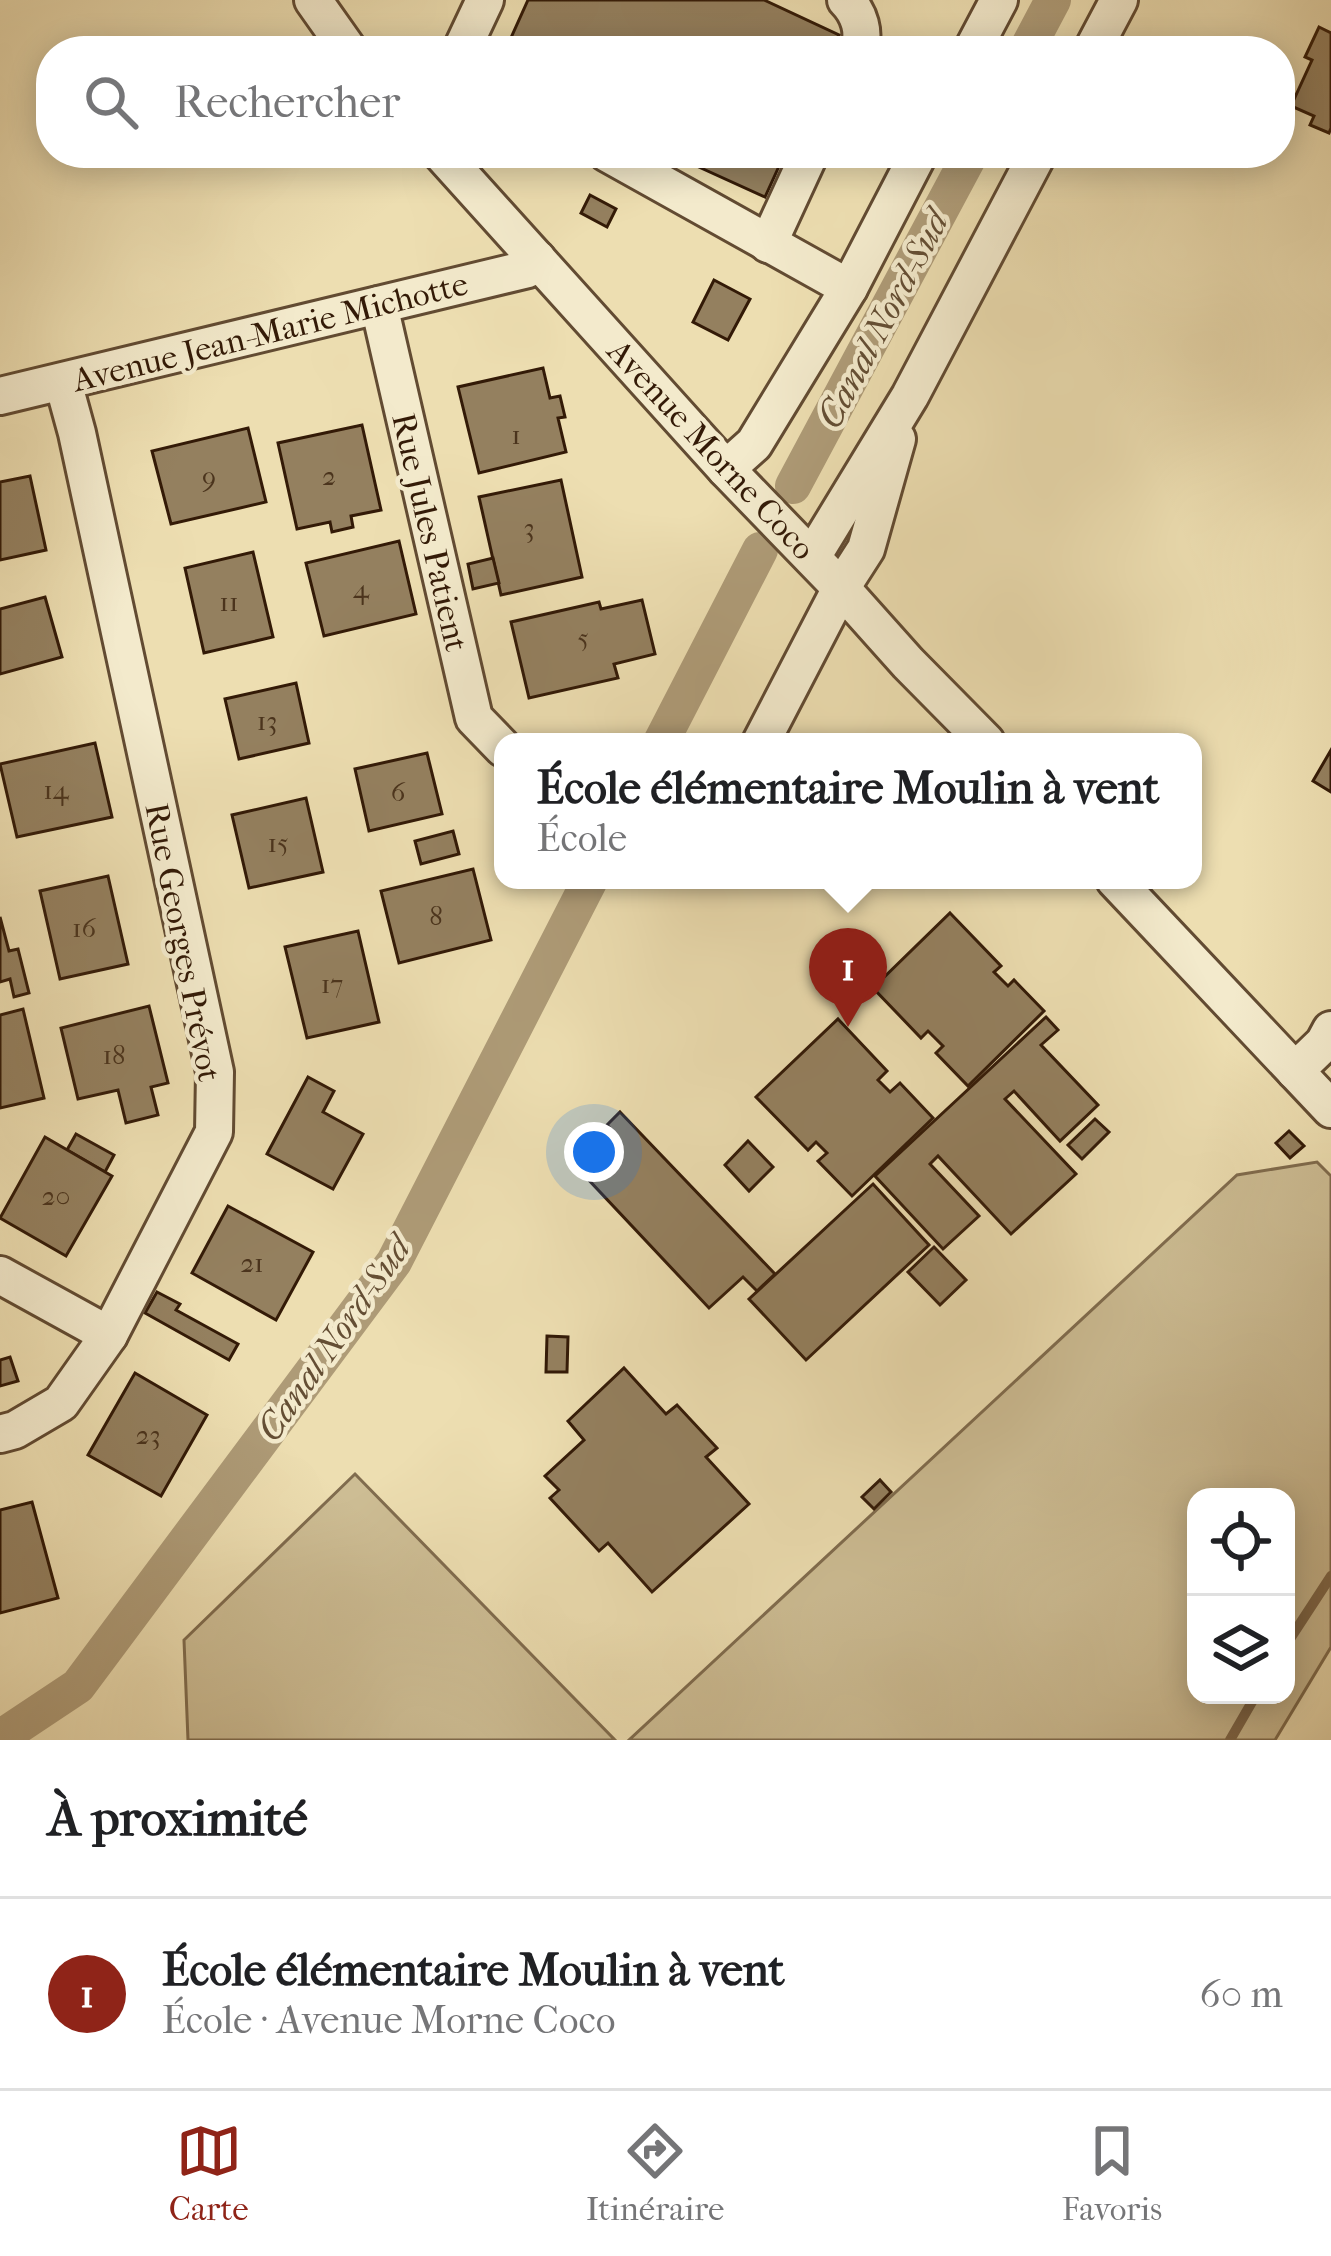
<!DOCTYPE html>
<html lang="fr">
<head>
<meta charset="utf-8">
<style>
	:root { --surface:#fff; --page:#f6f6f6; --text:#202124; --muted:#757577; --line:#e0e0e0; --accent:#8f2418 }
	body { margin:0; font-family:"IM FELL French Canon",serif; background:var(--page); color:var(--text) }
	.controls { position:absolute; right:36px; bottom:36px; display:grid; overflow:hidden; border-radius:24px; box-shadow:0 6px 30px #0003 }
	.controls button { width:108px; height:108px; display:grid; place-items:center; padding:0; border:0; border-bottom:3px solid var(--line); background:var(--surface); color:var(--text); font:60px sans-serif }
	.you { position:absolute; left:594px; top:1152px; width:42px; height:42px; margin:-30px; border:9px solid #fff; border-radius:50%; background:#1a73e8; box-shadow:0 0 0 18px #1a73e833 }
	.badge { display:grid; place-items:center; width:78px; height:78px; border-radius:50%; background:var(--accent); color:#fff; font-size:39px; font-weight:700 }
	.pin { position:absolute; translate:-50% -99px; filter:drop-shadow(0 3px 6px #0008) }
	.pin::after { content:''; position:absolute; top:63px; width:42px; height:36px; background:inherit; clip-path:polygon(0 0,100% 0,50% 100%) }
	.popup { position:absolute; left:494px; top:733px; width:708px; height:156px; box-sizing:border-box; display:grid; place-content:center; border-radius:24px; background:var(--surface); filter:drop-shadow(0 3px 9px #0005); font-size:39px; white-space:nowrap; color:var(--muted) }
	.popup b { font-size:45px; color:var(--text) }
	.popup::after { content:''; position:absolute; left:50%; top:100%; margin-left:-24px; border:24px solid transparent; border-top-color:var(--surface) }
	.list { margin:0; padding:0; list-style:none }
	h2 { display:flex; justify-content:space-between; align-items:center; height:156px; margin:0; padding:0 48px; font-size:51px }
	h2 small { font-size:39px; font-weight:400; color:var(--muted) }
	.list li { display:grid; grid-template-columns:78px 1fr auto; gap:36px; align-items:center; box-sizing:border-box; height:192px; padding:0 48px; border-top:3px solid var(--line) }
	.list b { display:block; font-size:45px; white-space:nowrap }
	.list p { margin:0; font-size:39px; white-space:nowrap; color:var(--muted) }
	.list em { font-size:39px; font-style:normal; color:var(--muted) }
	.icon { flex:none; width:66px; height:66px; fill:none; stroke:currentColor; stroke-width:2; stroke-linecap:round; stroke-linejoin:round }
	.map { position:relative; flex:none; width:1331px; height:1740px; overflow:hidden }
	.search { position:absolute; background:var(--surface); box-shadow:0 6px 30px #0003; left:36px; right:36px; top:36px; height:132px; display:flex; align-items:center; gap:30px; box-sizing:border-box; padding:0 42px; border-radius:48px; color:var(--muted); font-size:45px }
	.sheet { height:348px; background:var(--surface) }
	nav { display:flex; justify-content:space-around; align-items:center; box-sizing:border-box; height:168px; border-top:3px solid var(--line); background:var(--surface); font-size:33px; color:var(--muted) }
	nav a { display:grid; justify-items:center; gap:6px }
	nav .on { color:var(--accent) }
	.map>svg:first-child { display:block }
	.green { fill:#cdbd94; stroke:#806c4e; stroke-width:3; fill-rule:evenodd }
	.lines { fill:none; stroke-linecap:round; stroke-linejoin:round }
	.stream { stroke:#7d674a; stroke-width:10 }
	.canal { stroke:#ae9b77; stroke-width:36 }
	.building { fill:#94805f; stroke:#331a07; stroke-width:3 }
	.minor-casing { stroke:#624b32; stroke-width:42 }
	.minor { stroke:#f3eacc; stroke-width:36 }
	.labels { text-anchor:middle; stroke-width:9; stroke-linejoin:round; paint-order:stroke }
	.number-label { font-size:27px; fill:#4b341d }
	.street-label { font-size:33px; fill:#331a07; stroke:#f3eacc }
	.water-label { font-size:36px; font-style:italic; fill:#644e34; stroke:#f3eacc }
</style>
</head>
<body>
<div class="map">
<svg width="1331" height="1740" viewBox="0 0 1331 1740">
	<rect width="100%" height="100%" fill="#eddeb1"/>
	<filter id="stains"><feTurbulence type="fractalNoise" baseFrequency=".00167" numOctaves="4"/><feColorMatrix values="0 0 0 0 .2 0 0 0 0 .09 0 0 0 0 .02 0 0 0 .5 -.17"/></filter>
	<radialGradient id="worn" r=".72"><stop offset=".6" stop-color="#630" stop-opacity="0"/><stop offset="1" stop-color="#630" stop-opacity=".3"/></radialGradient>
	<g class="green">
		<path d="M1317,1162L1331,1176V1647L1275,1740H629L1237,1175ZM1196,1497H1286V1695H1196Z"/>
		<path d="M355,1474L615,1740H188L184,1640Z"/>
	</g>
	<g class="lines">
		<g class="stream">
			<path d="M1286,1645L1331,1576"/>
			<path d="M1230,1740L1256,1695"/>
		</g>
		<g class="canal">
			<path d="M1026,51L1053,0"/>
			<path d="M793,486L971,153"/>
			<path d="M661,742L760,550"/>
			<path d="M0,1738L78,1686L394,1262L590,880"/>
		</g>
	</g>
	<g class="building">
		<path d="M528,0H764L839,35L831,51H505Z"/>
		<path d="M1319,27L1331,33V128L1329,133L1310,125L1314,116L1291,106L1312,60L1305,57Z"/>
		<path d="M668,153H785L765,197Z"/>
		<path d="M590,195L616,209L607,227L581,213Z"/>
		<path d="M714,280L750,299L728,340L693,322Z"/>
		<path d="M543,368L550,398L560,396L565,417L558,418L566,452L479,473L458,387Z"/>
		<path d="M362,425L381,510L351,516L353,527L332,532L330,522L297,529L278,443Z"/>
		<path d="M248,428L266,502L171,524L152,451Z"/>
		<path d="M30,476L46,550L0,560V482Z"/>
		<path d="M561,480L582,577L501,595L479,497Z"/>
		<path d="M399,541L416,614L324,636L306,563Z"/>
		<path d="M253,552L273,637L204,653L185,568Z"/>
		<path d="M493,558L499,583L473,589L468,564Z"/>
		<path d="M45,597L62,657L0,674V609Z"/>
		<path d="M642,600L655,654L614,664L618,678L529,698L511,622L599,602L601,609Z"/>
		<path d="M296,683L309,743L239,759L225,699Z"/>
		<path d="M95,743L112,817L17,837L0,764Z"/>
		<path d="M1331,750V792L1313,781Z"/>
		<path d="M427,753L442,814L369,831L355,769Z"/>
		<path d="M306,798L323,872L249,888L232,815Z"/>
		<path d="M453,831L459,854L421,864L415,841Z"/>
		<path d="M473,869L491,940L399,963L381,891Z"/>
		<path d="M108,876L128,964L60,979L40,891Z"/>
		<path d="M950,913L1001,966L994,972L1008,986L1014,980L1044,1011L968,1086L936,1053L943,1046L928,1031L921,1038L873,988Z"/>
		<path d="M0,917L9,951L18,949L29,993L14,997L10,979L0,982Z"/>
		<path d="M358,931L379,1022L307,1038L285,947Z"/>
		<path d="M149,1006L168,1083L151,1087L158,1115L126,1123L118,1090L78,1099L61,1028Z"/>
		<path d="M23,1009L44,1098L0,1108V1015Z"/>
		<path d="M1046,1017L1058,1030L1041,1045L1098,1105L1060,1141L1014,1091L1005,1099L1076,1174L1011,1234L938,1156L930,1164L979,1216L943,1249L875,1176Z"/>
		<path d="M838,1019L887,1071L878,1080L890,1092L900,1083L933,1118L852,1196L818,1161L827,1153L816,1142L808,1150L756,1097Z"/>
		<path d="M308,1077L334,1091L323,1112L363,1134L333,1189L267,1154Z"/>
		<path d="M620,1112L775,1274L757,1291L743,1277L709,1308L570,1160L609,1127L607,1125Z"/>
		<path d="M1095,1119L1109,1132L1082,1159L1068,1145Z"/>
		<path d="M1289,1131L1304,1146L1290,1158L1276,1143Z"/>
		<path d="M76,1134L114,1155L105,1172L67,1150Z"/>
		<path d="M45,1137L112,1176L66,1256L0,1218Z"/>
		<path d="M748,1141L773,1167L749,1191L725,1165Z"/>
		<path d="M873,1184L929,1245L806,1360L749,1299Z"/>
		<path d="M228,1206L313,1252L276,1320L192,1273Z"/>
		<path d="M934,1247L966,1280L940,1305L908,1272Z"/>
		<path d="M157,1292L180,1304L176,1310L238,1344L229,1360L145,1313Z"/>
		<path d="M547,1336L568,1337L567,1372H546Z"/>
		<path d="M10,1357L18,1381L0,1386V1360Z"/>
		<path d="M624,1368L666,1414L677,1405L717,1448L706,1457L749,1504L652,1592L608,1543L599,1551L550,1498L559,1490L545,1476L584,1440L568,1421Z"/>
		<path d="M135,1373L207,1415L161,1496L88,1455Z"/>
		<path d="M880,1480L891,1492L874,1509L862,1497Z"/>
		<path d="M32,1502L58,1598L0,1613V1510Z"/>
	</g>
	<g class="lines">
		<g class="minor-casing">
			<g id="minor">
				<path d="M313,0L349,51"/>
				<path d="M846,0C859,13 866,33 858,51"/>
				<path d="M461,51L485,0"/>
				<path d="M972,51L999,0"/>
				<path d="M1092,51L1119,0"/>
				<path d="M441,153L726,469L841,588L908,663L986,742"/>
				<path d="M607,153L849,288"/>
				<path d="M768,244L810,153"/>
				<path d="M379,305L474,718L503,748"/>
				<path d="M0,396L528,269L537,259"/>
				<path d="M726,469L754,444L849,288L919,153"/>
				<path d="M812,557L910,396L1038,153"/>
				<path d="M761,742L841,588L866,549L897,439"/>
				<path d="M1115,880L1331,1109"/>
				<path d="M1295,1071L1324,1043L1331,1030"/>
				<path d="M0,1275L109,1335"/>
				<path d="M0,1434L15,1430L61,1403L109,1335L214,1132L215,1072L77,433L63,382"/>
			</g>
		</g>
		<use href="#minor" class="minor"/>
	</g>
	<g class="labels">
		<g class="number-label">
			<text x="516" y="444">1</text>
			<text x="329" y="485">2</text>
			<text x="209" y="486">9</text>
			<text x="529" y="537">3</text>
			<text x="361" y="598">4</text>
			<text x="229" y="611">11</text>
			<text x="583" y="647">5</text>
			<text x="267" y="730">13</text>
			<text x="56" y="799">14</text>
			<text x="398" y="801">6</text>
			<text x="278" y="852">15</text>
			<text x="436" y="925">8</text>
			<text x="84" y="937">16</text>
			<text x="332" y="993">17</text>
			<text x="114" y="1064">18</text>
			<text x="56" y="1205">20</text>
			<text x="252" y="1272">21</text>
			<text x="148" y="1444">23</text>
		</g>
		<g class="street-label">
			<text transform="translate(270 331) rotate(-14)" y="12">Avenue Jean-Marie Michotte</text>
			<text transform="translate(712 449) rotate(47)" y="12">Avenue Morne Coco</text>
			<text transform="translate(431 532) rotate(77)" y="12">Rue Jules Patient</text>
			<text transform="translate(184 942) rotate(79)" y="12">Rue Georges Prévot</text>
		</g>
		<g class="water-label">
			<text transform="translate(882 319) rotate(-62)" y="13">Canal Nord-Sud</text>
			<text transform="translate(333 1338) rotate(-55)" y="13">Canal Nord-Sud</text>
		</g>
	</g>
	<rect width="100%" height="100%" filter="url(#stains)"/>
	<rect width="100%" height="100%" fill="url(#worn)"/>
</svg>
<div class="controls">
<button><svg class="icon" aria-label="locate" viewBox="0 0 24 24"><circle cx="12" cy="12" r="6"/><path d="M12 2v4M12 18v4M2 12h4M18 12h4"/></svg></button>
<button><svg class="icon" aria-label="layers" viewBox="0 0 24 24"><path d="M12 4l9 5-9 5-9-5zM3 14l9 5 9-5"/></svg></button>
</div>
<div class="you"></div>
<div class="pin badge" style="left:848px;top:1027px">1</div>
<div class="popup"><b>École élémentaire Moulin à vent</b>École</div>
<div class="search"><svg class="icon" aria-label="search" viewBox="0 0 24 24"><circle cx="10" cy="10" r="6"/><path d="M15 15l6 6"/></svg>Rechercher</div>
</div>
<section class="sheet">
<h2>À proximité<small></small></h2>
<ul class="list">
<li><span class="badge">1</span><div><b>École élémentaire Moulin à vent</b><p>École · Avenue Morne Coco</p></div><em>60 m</em></li>
</ul>
</section>
<nav>
<a class="on"><svg class="icon" aria-label="map" viewBox="0 0 24 24"><path d="M3 6l6-2 6 2 6-2v14l-6 2-6-2-6 2zM9 4v14M15 6v14"/></svg>Carte</a>
<a><svg class="icon" aria-label="directions" viewBox="0 0 24 24"><path d="M12 3l9 9-9 9-9-9zM9 14v-3h6M13 9l2 2-2 2"/></svg>Itinéraire</a>
<a><svg class="icon" aria-label="saved" viewBox="0 0 24 24"><path d="M7 4h10v16l-5-4-5 4z"/></svg>Favoris</a>
</nav>
</body>
</html>
